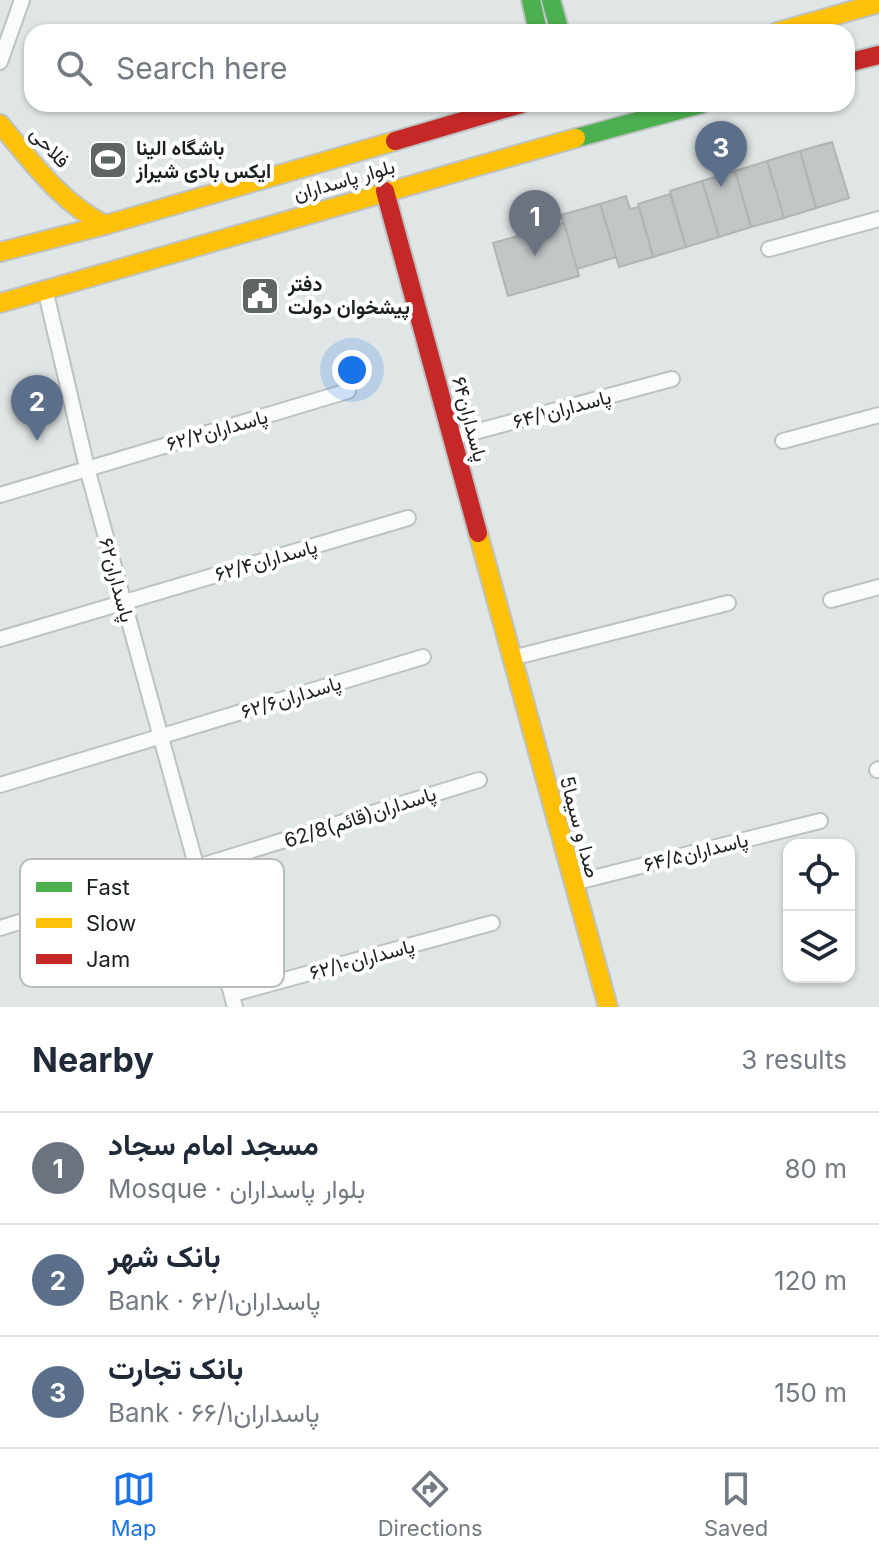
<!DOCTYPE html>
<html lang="en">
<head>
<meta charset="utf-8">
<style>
	:root { --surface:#fff; --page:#f6f6f7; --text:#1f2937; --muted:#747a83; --line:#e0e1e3; --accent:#1a73e8 }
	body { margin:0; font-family:Inter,Vazirmatn,sans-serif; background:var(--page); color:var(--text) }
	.controls { position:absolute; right:24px; bottom:24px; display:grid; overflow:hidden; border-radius:16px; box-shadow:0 2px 6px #0004 }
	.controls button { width:72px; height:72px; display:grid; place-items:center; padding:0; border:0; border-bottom:2px solid var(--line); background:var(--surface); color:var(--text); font:40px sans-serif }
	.you { position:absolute; left:352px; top:370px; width:28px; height:28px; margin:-20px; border:6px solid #fff; border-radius:50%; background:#1a73e8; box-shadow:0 0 0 12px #1a73e833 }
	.badge { display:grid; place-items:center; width:52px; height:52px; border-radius:50%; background:var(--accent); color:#fff; font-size:26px; font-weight:700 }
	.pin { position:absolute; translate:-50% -66px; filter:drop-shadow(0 2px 4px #0008) }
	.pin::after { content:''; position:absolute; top:42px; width:28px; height:24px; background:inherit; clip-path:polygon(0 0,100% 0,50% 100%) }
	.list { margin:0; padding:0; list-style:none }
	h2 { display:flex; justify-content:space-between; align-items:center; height:104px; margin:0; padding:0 32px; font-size:34px }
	h2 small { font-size:26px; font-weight:400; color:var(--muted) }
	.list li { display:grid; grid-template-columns:52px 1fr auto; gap:24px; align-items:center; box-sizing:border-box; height:112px; padding:0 32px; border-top:2px solid var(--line) }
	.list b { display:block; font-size:30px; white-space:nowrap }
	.list p { margin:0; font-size:26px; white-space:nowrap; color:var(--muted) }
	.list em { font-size:26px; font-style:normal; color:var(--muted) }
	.icon { flex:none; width:44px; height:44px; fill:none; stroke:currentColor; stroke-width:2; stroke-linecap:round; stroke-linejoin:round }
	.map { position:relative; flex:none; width:879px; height:1007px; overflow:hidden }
	.search { position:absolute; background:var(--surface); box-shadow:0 2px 6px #0004; left:24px; right:24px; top:24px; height:88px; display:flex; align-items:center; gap:20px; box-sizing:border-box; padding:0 28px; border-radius:24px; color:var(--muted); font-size:30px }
	.sheet { height:440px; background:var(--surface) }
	nav { display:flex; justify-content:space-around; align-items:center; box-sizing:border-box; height:112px; border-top:2px solid var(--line); background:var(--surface); font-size:22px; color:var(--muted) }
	nav a { display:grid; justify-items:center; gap:4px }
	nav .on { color:var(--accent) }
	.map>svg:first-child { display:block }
	.building { fill:#c1c6c6; stroke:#b0b4b4; stroke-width:2 }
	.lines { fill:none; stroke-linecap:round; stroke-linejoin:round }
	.street-casing { stroke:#bdc2c2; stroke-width:18 }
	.fast-casing { stroke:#bdc2c2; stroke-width:22 }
	.slow-casing { stroke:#bdc2c2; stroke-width:22 }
	.jam-casing { stroke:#bdc2c2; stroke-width:22 }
	.street { stroke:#fafbfb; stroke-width:14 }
	.fast { stroke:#4caf50; stroke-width:18 }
	.slow { stroke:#ffc107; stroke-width:18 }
	.jam { stroke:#c62828; stroke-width:18 }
	.labels { text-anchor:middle; stroke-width:8; stroke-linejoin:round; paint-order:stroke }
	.street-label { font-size:20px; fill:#1a1f1f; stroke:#fff }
	.poi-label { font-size:20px; font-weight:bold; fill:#1a1f1f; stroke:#fff; text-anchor:start }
	.key { fill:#fff; stroke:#babcbc; stroke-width:2 }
	.key-label { font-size:22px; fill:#1a1f1f }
</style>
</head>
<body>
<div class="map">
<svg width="879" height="1007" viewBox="0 0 879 1007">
	<rect width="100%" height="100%" fill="#e0e6e6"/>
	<g class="building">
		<path d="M832,142L849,198L816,208L800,151Z"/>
		<path d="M800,151L816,208L784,218L767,161Z"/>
		<path d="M767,161L784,218L751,227L735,171Z"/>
		<path d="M735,171L751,227L719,237L702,181Z"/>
		<path d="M702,181L719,237L686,247L670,191Z"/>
		<path d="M670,194L686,247L653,257L638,204Z"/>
		<path d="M626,196L630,209L639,207L653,257L619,267L600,204Z"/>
		<path d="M600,204L616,257L577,269L561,215Z"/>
		<path d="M564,223L579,276L508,296L493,243Z"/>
	</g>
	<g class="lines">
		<g class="street-casing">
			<g id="street">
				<path d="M0,62L22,0"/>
				<path d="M769,249L879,219"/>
				<path d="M45,289L87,468L235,1007"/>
				<path d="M452,438L672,379"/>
				<path d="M783,441L879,415"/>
				<path d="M0,495L348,391"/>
				<path d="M831,600L879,587"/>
				<path d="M0,639L408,518"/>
				<path d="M512,658L728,603"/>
				<path d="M877,770L879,769"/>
				<path d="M0,785L423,657"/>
				<path d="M573,883L820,821"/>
				<path d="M0,928L479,780"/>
				<path d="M233,994L492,923"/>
			</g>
		</g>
		<g class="fast-casing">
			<g id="fast">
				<path d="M531,0L538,32"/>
				<path d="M551,0L560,32"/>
				<path d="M576,138L701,104"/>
			</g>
		</g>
		<g class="slow-casing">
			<g id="slow">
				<path d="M777,32L879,3"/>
				<path d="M0,124C32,162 60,202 105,225"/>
				<path d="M0,252L105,225L395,141"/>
				<path d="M0,303L576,138"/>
				<path d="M478,533L608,1007"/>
			</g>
		</g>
		<g class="jam-casing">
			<g id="jam">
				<path d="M847,63L879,55"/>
				<path d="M395,141L521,104"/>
				<path d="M385,191L478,533"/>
			</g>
		</g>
		<use href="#street" class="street"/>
		<use href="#fast" class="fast"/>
		<use href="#slow" class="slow"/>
		<use href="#jam" class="jam"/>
	</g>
	<defs>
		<g id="stadium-square" transform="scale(2)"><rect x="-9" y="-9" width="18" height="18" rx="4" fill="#5f6565" stroke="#fff"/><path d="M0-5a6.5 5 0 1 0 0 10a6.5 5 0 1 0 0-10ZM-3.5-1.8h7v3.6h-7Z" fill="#fff"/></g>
		<g id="civic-square" transform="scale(2)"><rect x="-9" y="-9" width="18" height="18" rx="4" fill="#5f6565" stroke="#fff"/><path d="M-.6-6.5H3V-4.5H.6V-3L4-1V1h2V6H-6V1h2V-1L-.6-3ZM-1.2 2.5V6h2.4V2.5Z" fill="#fff"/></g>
	</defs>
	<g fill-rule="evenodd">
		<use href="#stadium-square" x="108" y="160"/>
		<use href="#civic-square" x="260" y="296"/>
	</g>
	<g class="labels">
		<g class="street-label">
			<text transform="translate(50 147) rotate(48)" y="7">فلاحی</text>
			<text transform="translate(344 180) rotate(-16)" y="7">بلوار پاسداران</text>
			<text transform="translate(562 409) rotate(-15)" y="7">پاسداران۶۴/۱</text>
			<text transform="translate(470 419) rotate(75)" y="7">پاسداران۶۴</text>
			<text transform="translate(217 430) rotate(-16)" y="7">پاسداران۶۲/۲</text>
			<text transform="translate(266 560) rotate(-16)" y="7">پاسداران۶۲/۴</text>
			<text transform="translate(117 580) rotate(75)" y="7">پاسداران۶۲</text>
			<text transform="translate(291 697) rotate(-17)" y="7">پاسداران۶۲/۶</text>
			<text transform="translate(360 817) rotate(-18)" y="7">62/8پاسداران(قائم)</text>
			<text transform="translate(580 827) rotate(75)" y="7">5صدا و سیما</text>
			<text transform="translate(696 852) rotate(-14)" y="7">پاسداران۶۴/۵</text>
			<text transform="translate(362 959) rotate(-15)" y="7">پاسداران۶۲/۱۰</text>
		</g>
		<g class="poi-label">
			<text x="136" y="155">باشگاه الینا<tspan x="136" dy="23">ایکس بادی شیراز</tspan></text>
			<text x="288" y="291">دفتر<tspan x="288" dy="23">پیشخوان دولت</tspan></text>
		</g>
	</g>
	<rect x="20" y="859" width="264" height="128" rx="12" class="key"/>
	<rect x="36" y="882" width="36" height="10" fill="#4caf50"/>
	<rect x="36" y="918" width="36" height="10" fill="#ffc107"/>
	<rect x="36" y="954" width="36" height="10" fill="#c62828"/>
	<g class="key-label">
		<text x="86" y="895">Fast</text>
		<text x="86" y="931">Slow</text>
		<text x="86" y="967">Jam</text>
	</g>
</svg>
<div class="controls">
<button><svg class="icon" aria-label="locate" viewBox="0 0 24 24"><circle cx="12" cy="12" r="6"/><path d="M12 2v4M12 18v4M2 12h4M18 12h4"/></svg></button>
<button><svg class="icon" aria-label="layers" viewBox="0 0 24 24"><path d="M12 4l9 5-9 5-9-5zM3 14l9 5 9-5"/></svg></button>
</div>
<div class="you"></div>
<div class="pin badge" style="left:535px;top:256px;background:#6b7280">1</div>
<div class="pin badge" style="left:37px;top:441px;background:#5c6f8a">2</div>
<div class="pin badge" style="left:721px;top:187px;background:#5c6f8a">3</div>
<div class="search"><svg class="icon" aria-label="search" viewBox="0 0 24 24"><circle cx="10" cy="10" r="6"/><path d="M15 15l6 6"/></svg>Search here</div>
</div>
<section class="sheet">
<h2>Nearby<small>3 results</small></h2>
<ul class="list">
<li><span class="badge" style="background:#6b7280">1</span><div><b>مسجد امام سجاد</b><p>Mosque · بلوار پاسداران</p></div><em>80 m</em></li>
<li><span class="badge" style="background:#5c6f8a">2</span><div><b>بانک شهر</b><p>Bank · پاسداران۶۲/۱</p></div><em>120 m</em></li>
<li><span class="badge" style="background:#5c6f8a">3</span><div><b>بانک تجارت</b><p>Bank · پاسداران۶۶/۱</p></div><em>150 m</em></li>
</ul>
</section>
<nav>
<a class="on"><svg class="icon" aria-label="map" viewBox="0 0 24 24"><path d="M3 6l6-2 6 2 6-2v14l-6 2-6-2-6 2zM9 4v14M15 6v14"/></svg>Map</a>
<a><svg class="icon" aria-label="directions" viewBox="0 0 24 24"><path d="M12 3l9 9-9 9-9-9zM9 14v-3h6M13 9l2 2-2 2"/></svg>Directions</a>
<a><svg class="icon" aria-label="saved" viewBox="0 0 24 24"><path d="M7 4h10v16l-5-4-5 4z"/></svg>Saved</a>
</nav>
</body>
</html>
